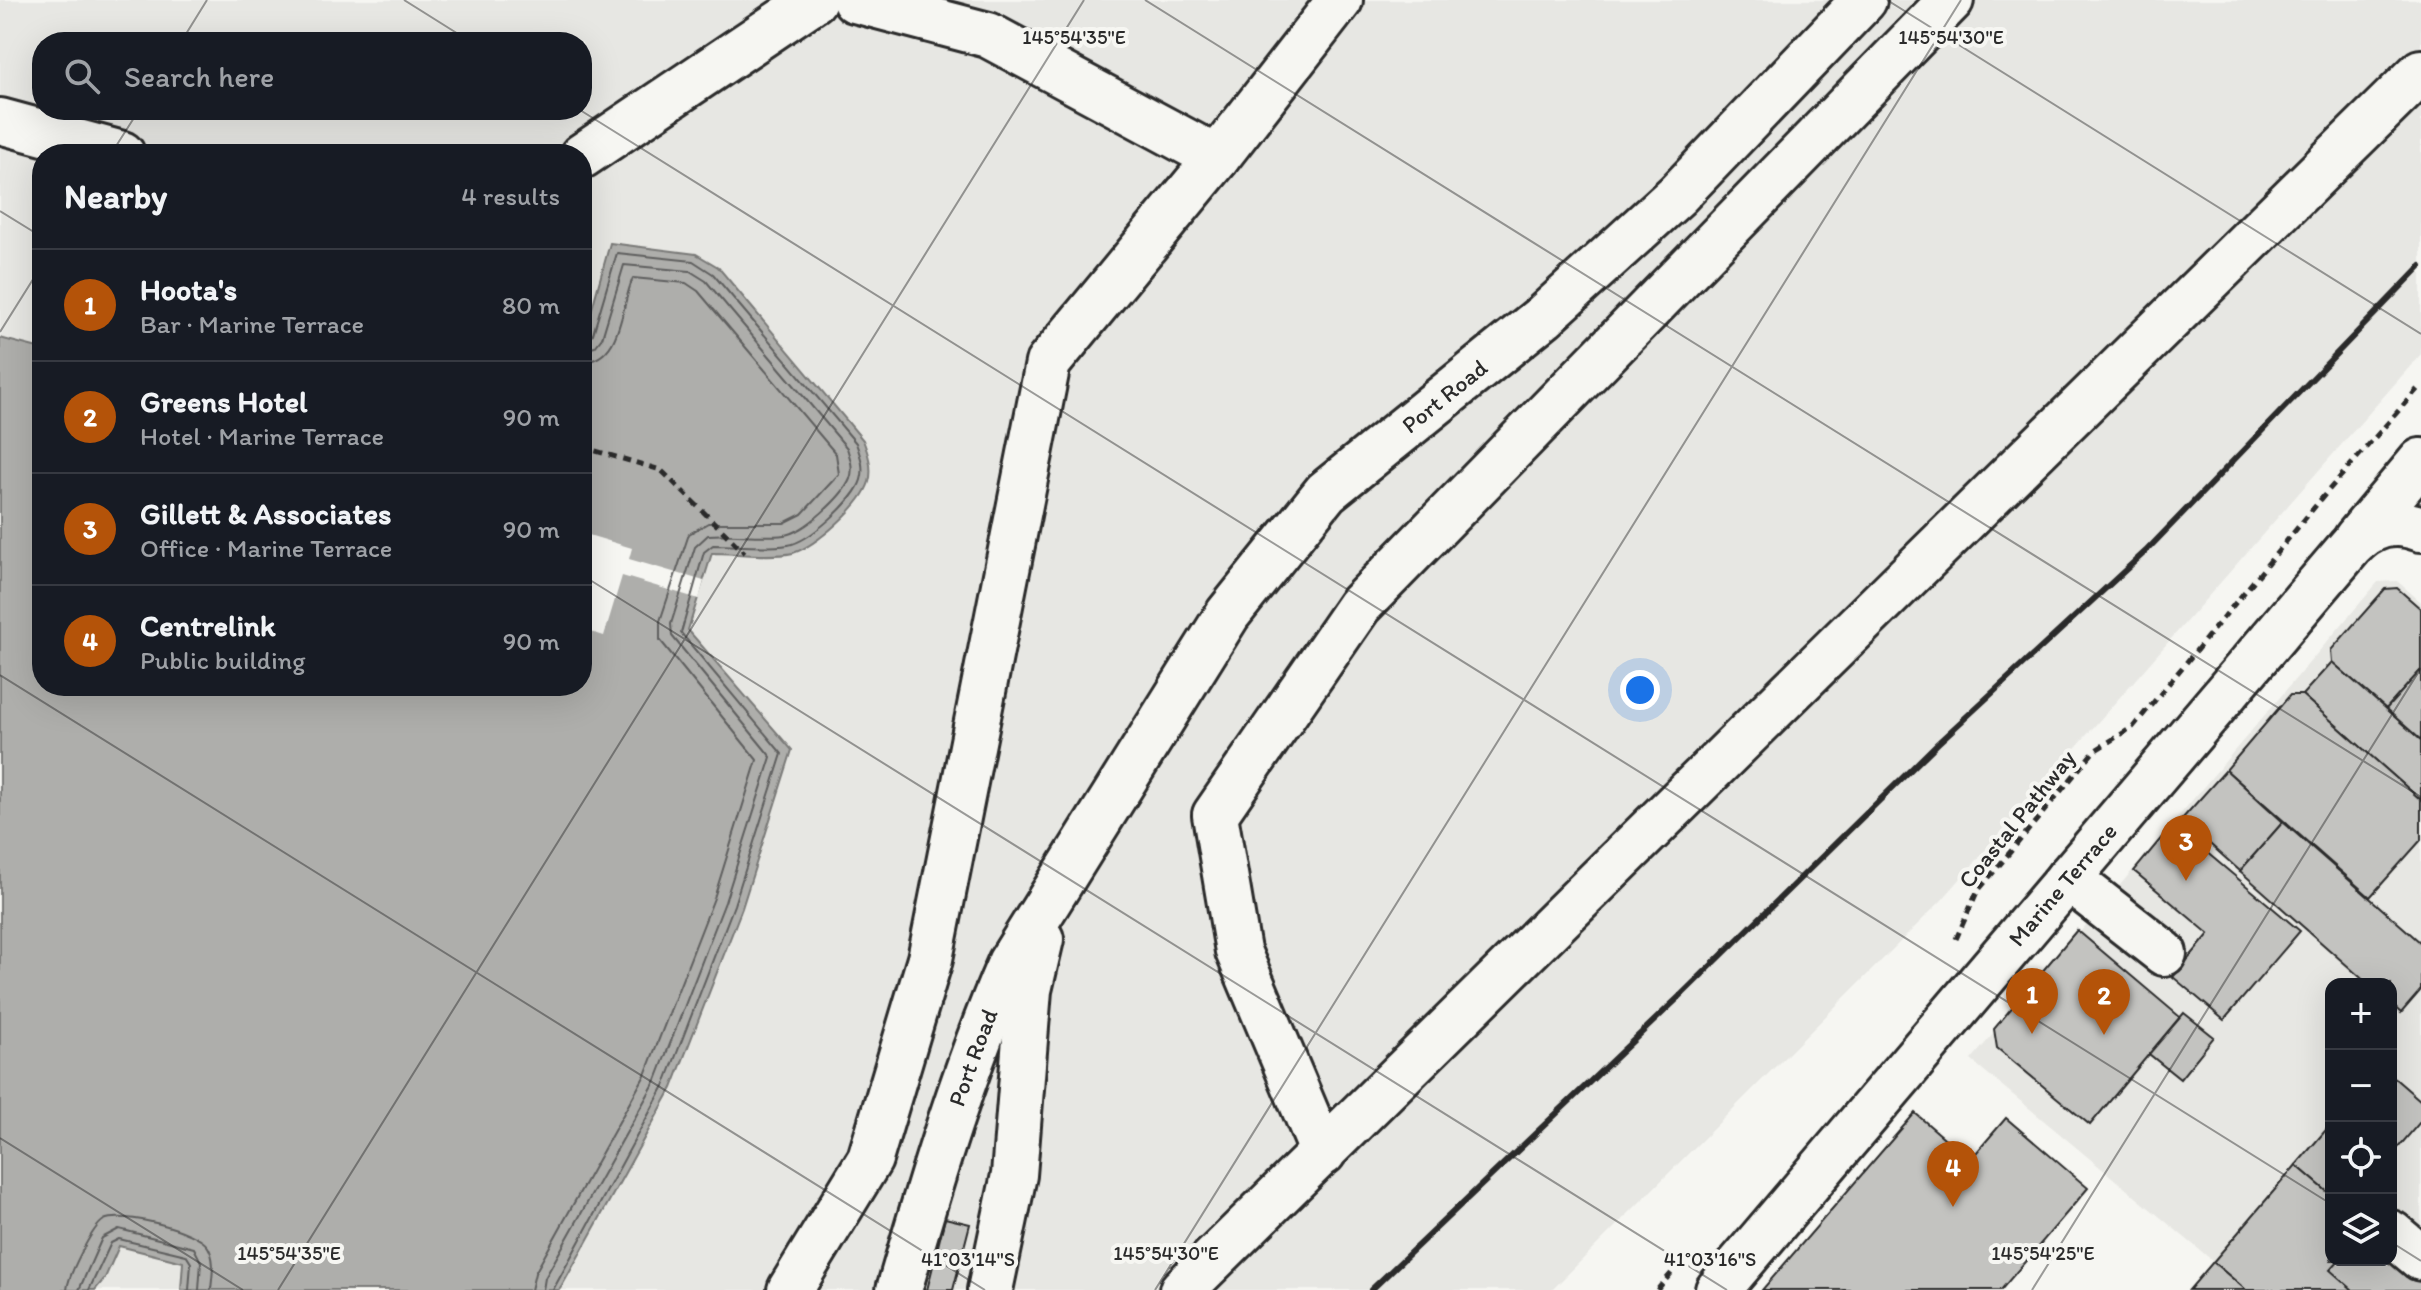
<!DOCTYPE html>
<html lang="en">
<head>
<meta charset="utf-8">
<style>
	:root { --surface:#171b24; --page:#20242c; --text:#f1f3f6; --muted:#9ea1a6; --line:#363941; --accent:#b45309 }
	body { margin:0; font-family:Itim,sans-serif; background:var(--page); color:var(--text) }
	.controls { position:absolute; right:24px; bottom:24px; display:grid; overflow:hidden; border-radius:16px; box-shadow:0 8px 32px #0002 }
	.controls button { width:72px; height:72px; display:grid; place-items:center; padding:0; border:0; border-bottom:2px solid var(--line); background:var(--surface); color:var(--text); font:40px sans-serif }
	.you { position:absolute; left:1640px; top:690px; width:28px; height:28px; margin:-20px; border:6px solid #fff; border-radius:50%; background:#1a73e8; box-shadow:0 0 0 12px #1a73e833 }
	.badge { display:grid; place-items:center; width:52px; height:52px; border-radius:50%; background:var(--accent); color:#fff; font-size:26px; font-weight:700 }
	.pin { position:absolute; translate:-50% -66px; filter:drop-shadow(0 2px 4px #0008) }
	.pin::after { content:''; position:absolute; top:42px; width:28px; height:24px; background:inherit; clip-path:polygon(0 0,100% 0,50% 100%) }
	.list { margin:0; padding:0; list-style:none }
	h2 { display:flex; justify-content:space-between; align-items:center; height:104px; margin:0; padding:0 32px; font-size:34px }
	h2 small { font-size:26px; font-weight:400; color:var(--muted) }
	.list li { display:grid; grid-template-columns:52px 1fr auto; gap:24px; align-items:center; box-sizing:border-box; height:112px; padding:0 32px; border-top:2px solid var(--line) }
	.list b { display:block; font-size:30px; white-space:nowrap }
	.list p { margin:0; font-size:26px; white-space:nowrap; color:var(--muted) }
	.list em { font-size:26px; font-style:normal; color:var(--muted) }
	.icon { flex:none; width:44px; height:44px; fill:none; stroke:currentColor; stroke-width:2; stroke-linecap:round; stroke-linejoin:round }
	.map { position:relative; flex:none; width:2421px; height:1290px; overflow:hidden }
	.search { position:absolute; background:var(--surface); box-shadow:0 8px 32px #0002; left:32px; top:32px; width:560px; height:88px; display:flex; align-items:center; gap:20px; box-sizing:border-box; padding:0 28px; border-radius:32px; color:var(--muted); font-size:30px }
	.panel { position:absolute; background:var(--surface); box-shadow:0 8px 32px #0002; left:32px; top:144px; width:560px; height:552px; border-radius:32px }
	.map>svg:first-child { display:block }
	.built { fill:#e7e7e3; fill-rule:evenodd }
	.water { fill:#aeaeab; stroke:#7a7a78; stroke-width:2 }
	.pier { fill:#f6f6f2 }
	.lines { fill:none; stroke-linecap:round; stroke-linejoin:round }
	.shore { stroke:#5f5f5e; stroke-width:2 }
	.building { fill:#c3c3c0; stroke:#2b2b2b; stroke-width:2 }
	.minor-casing { stroke:#2b2b2b; stroke-width:50 }
	.path { stroke:#2b2b2b; stroke-width:5; stroke-dasharray:8 6; stroke-linecap:butt }
	.minor { stroke:#f6f6f2; stroke-width:44 }
	.rail { stroke:#2b2b2b; stroke-width:6 }
	.ticks { fill:none; stroke:#2b2b2b; stroke-width:2; stroke-opacity:0.45 }
	.labels { text-anchor:middle; stroke-width:8; stroke-linejoin:round; paint-order:stroke }
	.street-label { font-size:24px; fill:#2b2b2b; stroke:#f6f6f2 }
	.ticks-label { font-size:20px; text-anchor:middle; fill:#2b2b2b; stroke:#f6f6f2; stroke-width:8; stroke-linejoin:round; paint-order:stroke }
</style>
</head>
<body>
<div class="map">
<svg width="2421" height="1290" viewBox="0 0 2421 1290">
	<rect width="100%" height="100%" fill="#f6f6f2"/>
	<filter id="ink" filterUnits="userSpaceOnUse"><feTurbulence type="fractalNoise" baseFrequency=".0125" numOctaves="2"/><feDisplacementMap in="SourceGraphic" scale="16" xChannelSelector="R" yChannelSelector="G"/><feConvolveMatrix kernelMatrix="1 2 1 2 8 2 1 2 1" color-interpolation-filters="sRGB"/></filter>
	<g filter="url(#ink)">
		<g class="built">
			<path d="M0,0H2421V354L1941,901L1552,1290H559L672,1088L742,908L728,680L688,630L712,553H792L822,538L835,523L696,254L610,244L582,344V154H42V349L0,338ZM42,42H582V110H42Z"/>
			<path d="M2397,581L2421,602V1290H2189L2213,1261L1971,1060L2378,582ZM2331,984H2391V1260H2331Z"/>
			<path d="M118,1246L183,1262L210,1290H95L105,1278Z"/>
		</g>
		<path class="water" d="M610,243L696,254L718,267L863,440C868,453 873,468 869,482C862,505 816,546 793,553C772,558 734,553 712,553L688,630L792,750L742,908L672,1088L562,1286L559,1290H181L183,1262L119,1246L105,1278L95,1290H0V338L42,349V686H582V345Z"/>
		<path class="pier" d="M582,533L632,548L629,559L704,581L699,599L622,576L604,636L582,629Z"/>
		<g class="lines">
			<g class="shore">
				<path d="M67,1290C68,1276 92,1227 104,1220C122,1211 198,1230 208,1247C216,1260 212,1276 211,1290"/>
				<path d="M79,1290L102,1238L119,1229L194,1248L201,1262L199,1290"/>
				<path d="M89,1290L111,1243L119,1239L186,1255L191,1263L189,1290"/>
				<path d="M531,1290L535,1273L645,1075L714,898L757,760L660,640V621L689,534L708,523H784L802,514L839,474L836,454L698,291L686,283L633,278C620,307 623,360 582,362"/>
				<path d="M543,1290L545,1278L656,1080L725,902L771,757L672,636L671,624L695,547L708,535C733,533 759,538 784,535C804,533 843,496 850,479C854,468 850,458 847,448L706,281L690,271L624,265L602,338L595,347L582,350"/>
				<path d="M553,1290L665,1084L734,905L782,754L681,633L704,552L713,545C737,545 764,549 788,545C809,542 855,500 861,480C865,467 860,455 856,443L713,274L693,261L617,253L593,334L582,340"/>
			</g>
		</g>
		<g class="building">
			<path d="M2397,588L2421,609V670L2386,709L2332,662L2331,650L2385,589Z"/>
			<path d="M2332,662L2421,740V800L2302,695Z"/>
			<path d="M2421,670V740L2386,709Z"/>
			<path d="M2290,695H2302L2421,800V840L2370,897L2226,770Z"/>
			<path d="M2226,770L2283,822L2240,871L2182,819Z"/>
			<path d="M2283,822L2421,943V990L2401,1013L2391,1004V984H2368L2240,871Z"/>
			<path d="M2173,824L2300,931L2224,1020L2173,977L2209,934L2134,871Z"/>
			<path d="M2077,930L2180,1017L2090,1125L1997,1048L1994,1029Z"/>
			<path d="M2184,1013L2214,1037L2180,1079L2149,1054Z"/>
			<path d="M2391,1075L2421,1101V1121L2391,1156Z"/>
			<path d="M1915,1113L1970,1160L2006,1118L2088,1188L2001,1290H1762Z"/>
			<path d="M2331,1124V1195L2296,1165Z"/>
			<path d="M2296,1165L2331,1195V1260H2391L2421,1272V1290H2246L2213,1262Z"/>
			<path d="M945,1218L970,1224L953,1290H927Z"/>
			<path d="M2339,1260H2391L2421,1272V1290H2353L2330,1270Z"/>
			<path d="M2213,1262L2246,1290H2189Z"/>
		</g>
		<g class="lines">
			<g class="minor-casing">
				<g id="minor">
					<path d="M855,0L988,35L1217,158"/>
					<path d="M0,121L122,154"/>
					<path d="M582,156L814,0"/>
					<path d="M2356,539L2421,461"/>
					<path d="M2068,878L2164,953"/>
					<path d="M1323,1153L1238,951L1215,815L1359,606L1951,0"/>
					<path d="M2391,1233L2421,1258"/>
					<path d="M790,1290L870,1159L930,959L1048,363L1217,158L1340,0"/>
					<path id="s1" d="M899,1290C931,1179 964,1069 1010,963L1228,614L1326,492L1544,316L1677,195L1864,0"/>
					<path d="M990,1290L1014,1175L1029,990L1041,939"/>
					<path d="M1182,1290L2421,72"/>
					<path id="s2" d="M1718,1290L2350,547C2370,525 2393,518 2421,529"/>
				</g>
			</g>
			<g class="path">
				<path d="M582,447L661,470L745,553"/>
				<path d="M1956,939L1977,892L2094,751L2133,727L2327,492L2421,385"/>
				<path d="M1657,1290L1680,1263"/>
			</g>
			<use href="#minor" class="minor"/>
			<path class="rail" d="M1371,1290L1679,997L1938,743L2146,551L2421,266"/>
		</g>
	</g>
	<path class="ticks" d="M404,0L471,42M1145,0L2421,797M1887,0L2421,334M181,42L207,0M580,110L2331,1204M111,154L139,110M0,211L42,237M0,332L42,265M582,575L1727,1290M0,675L985,1290M0,1138L243,1290M2391,1242L2421,1261M278,1290L1084,0M1155,1290L1961,0M2032,1290L2421,668"/>
	<g class="labels">
		<g class="street-label">
			<text dy="8" stroke="none"><textPath href="#s1" startOffset="1066">Port Road</textPath></text>
			<text transform="translate(2017 819) rotate(-51)" y="8">Coastal Pathway</text>
			<text dy="8" stroke="none"><textPath href="#s2" startOffset="532">Marine Terrace</textPath></text>
			<text dy="8" stroke="none"><textPath href="#s1" startOffset="244">Port Road</textPath></text>
		</g>
	</g>
	<g class="ticks-label">
		<text x="1074" y="44">145°54'35"E</text>
		<text x="1951" y="44">145°54'30"E</text>
		<text x="289" y="1260">145°54'35"E</text>
		<text x="1166" y="1260">145°54'30"E</text>
		<text x="2043" y="1260">145°54'25"E</text>
		<text x="968" y="1266">41°03'14"S</text>
		<text x="1710" y="1266">41°03'16"S</text>
	</g>
</svg>
<div class="controls">
<button>+</button>
<button>−</button>
<button><svg class="icon" aria-label="locate" viewBox="0 0 24 24"><circle cx="12" cy="12" r="6"/><path d="M12 2v4M12 18v4M2 12h4M18 12h4"/></svg></button>
<button><svg class="icon" aria-label="layers" viewBox="0 0 24 24"><path d="M12 4l9 5-9 5-9-5zM3 14l9 5 9-5"/></svg></button>
</div>
<div class="you"></div>
<div class="pin badge" style="left:2032px;top:1034px">1</div>
<div class="pin badge" style="left:2104px;top:1035px">2</div>
<div class="pin badge" style="left:2186px;top:881px">3</div>
<div class="pin badge" style="left:1953px;top:1207px">4</div>
<div class="search"><svg class="icon" aria-label="search" viewBox="0 0 24 24"><circle cx="10" cy="10" r="6"/><path d="M15 15l6 6"/></svg>Search here</div>
<section class="panel">
<h2>Nearby<small>4 results</small></h2>
<ul class="list">
<li><span class="badge">1</span><div><b>Hoota's</b><p>Bar · Marine Terrace</p></div><em>80 m</em></li>
<li><span class="badge">2</span><div><b>Greens Hotel</b><p>Hotel · Marine Terrace</p></div><em>90 m</em></li>
<li><span class="badge">3</span><div><b>Gillett &amp; Associates</b><p>Office · Marine Terrace</p></div><em>90 m</em></li>
<li><span class="badge">4</span><div><b>Centrelink</b><p>Public building</p></div><em>90 m</em></li>
</ul>
</section>
</div>
</body>
</html>
